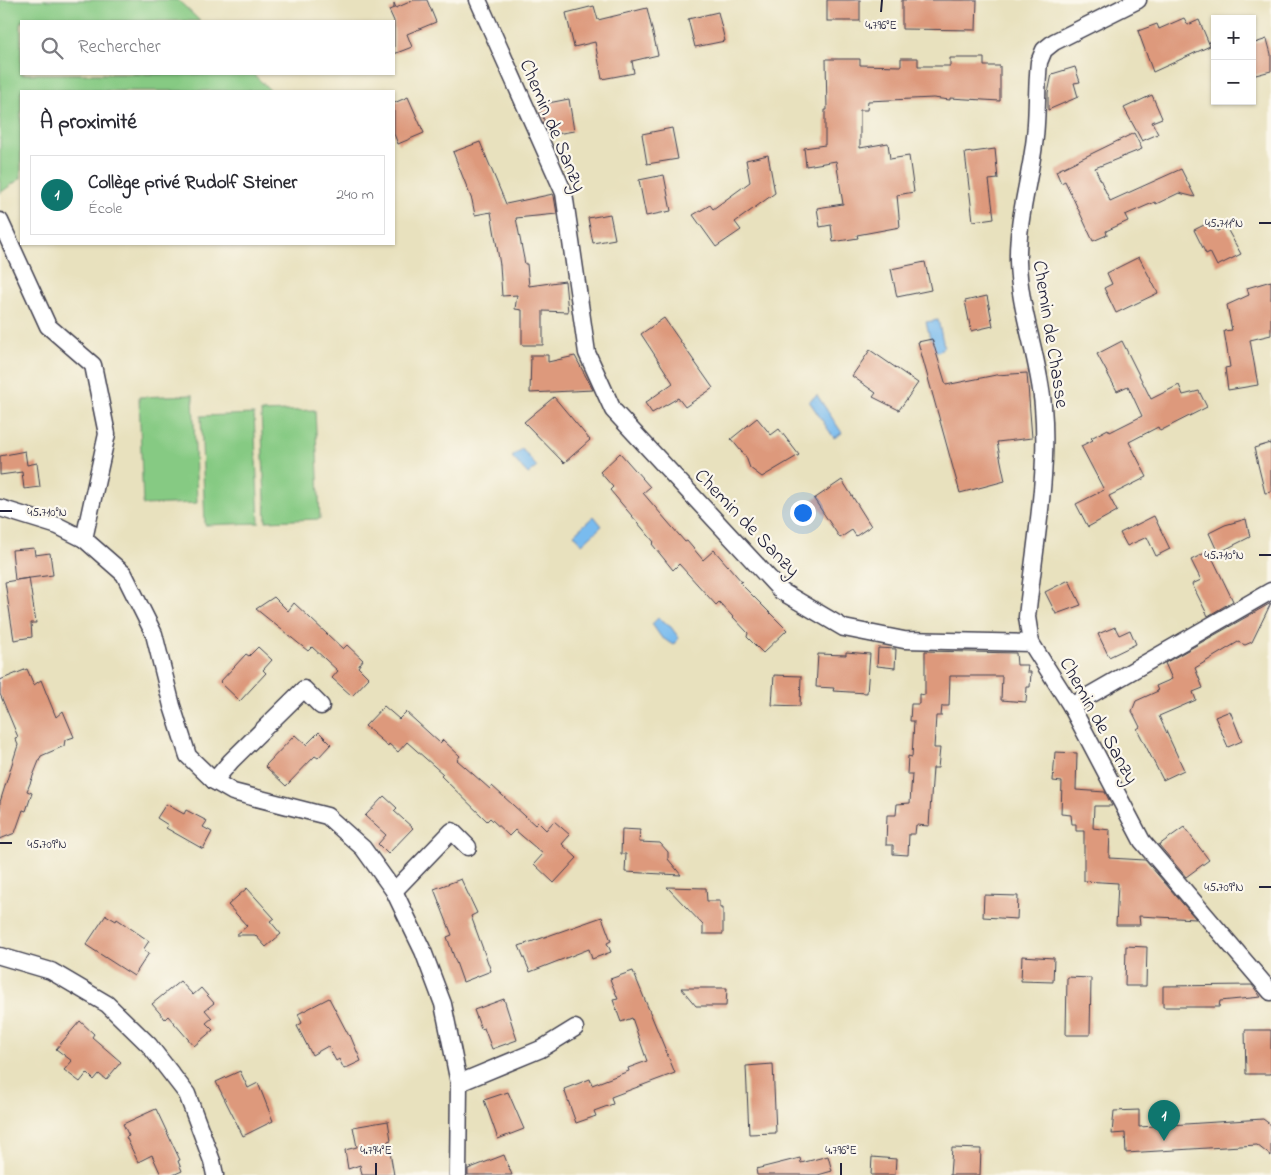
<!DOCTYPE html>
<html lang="fr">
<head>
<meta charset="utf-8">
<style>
	:root { --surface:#fff; --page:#f7f7f7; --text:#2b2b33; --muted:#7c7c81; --line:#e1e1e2; --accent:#0f766e }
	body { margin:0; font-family:"Indie Flower",sans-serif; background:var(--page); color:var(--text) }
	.controls { position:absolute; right:15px; top:15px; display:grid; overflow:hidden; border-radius:0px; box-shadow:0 1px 4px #0004 }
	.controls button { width:45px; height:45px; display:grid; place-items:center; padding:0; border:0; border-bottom:1px solid var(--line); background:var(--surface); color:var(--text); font:25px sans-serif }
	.you { position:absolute; left:802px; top:512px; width:18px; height:18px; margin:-12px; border:4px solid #fff; border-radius:50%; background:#1a73e8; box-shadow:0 0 0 8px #1a73e833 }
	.badge { display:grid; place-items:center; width:32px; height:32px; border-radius:50%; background:var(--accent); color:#fff; font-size:16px; font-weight:700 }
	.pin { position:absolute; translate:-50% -41px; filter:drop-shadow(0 1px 2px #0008) }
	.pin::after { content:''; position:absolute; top:26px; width:18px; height:15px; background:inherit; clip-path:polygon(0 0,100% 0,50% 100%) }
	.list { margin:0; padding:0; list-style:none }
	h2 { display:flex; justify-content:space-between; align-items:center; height:65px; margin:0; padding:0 20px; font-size:21px }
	h2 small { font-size:16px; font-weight:400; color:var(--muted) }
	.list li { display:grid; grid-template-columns:32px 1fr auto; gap:15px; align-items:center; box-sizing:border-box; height:80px; margin:0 10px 10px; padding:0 10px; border:1px solid var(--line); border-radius:0px }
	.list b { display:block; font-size:19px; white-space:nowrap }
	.list p { margin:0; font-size:16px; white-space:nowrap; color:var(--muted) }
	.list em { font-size:16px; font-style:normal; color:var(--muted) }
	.icon { flex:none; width:28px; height:28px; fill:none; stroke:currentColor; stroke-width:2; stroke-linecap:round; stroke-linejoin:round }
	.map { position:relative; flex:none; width:1271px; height:1175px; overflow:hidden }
	.search { position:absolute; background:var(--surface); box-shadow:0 1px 4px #0004; left:20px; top:20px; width:375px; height:55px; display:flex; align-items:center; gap:12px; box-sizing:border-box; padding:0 18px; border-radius:0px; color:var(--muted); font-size:19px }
	.panel { position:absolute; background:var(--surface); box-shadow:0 1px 4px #0004; left:20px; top:90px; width:375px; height:155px; border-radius:0px }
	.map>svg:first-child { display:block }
	.green { fill:#86ca83; stroke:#54765f }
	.water { fill:#79bbee; stroke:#4e6e94 }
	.building { fill:#dd997c }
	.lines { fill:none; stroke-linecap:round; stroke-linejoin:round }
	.minor-casing { stroke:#403f4f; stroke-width:19 }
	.minor { stroke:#fff; stroke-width:16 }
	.ticks { fill:none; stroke:#22223b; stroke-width:2 }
	.labels { text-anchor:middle; stroke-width:4.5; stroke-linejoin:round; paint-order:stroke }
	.street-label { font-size:20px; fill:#22223b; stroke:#fbf7ec }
	.ticks-label { font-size:12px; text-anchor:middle; fill:#22223b; stroke:#fbf7ec; stroke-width:4.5; stroke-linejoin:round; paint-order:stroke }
</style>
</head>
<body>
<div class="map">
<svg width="1271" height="1175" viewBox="0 0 1271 1175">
	<rect width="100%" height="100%" fill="#fbf7ec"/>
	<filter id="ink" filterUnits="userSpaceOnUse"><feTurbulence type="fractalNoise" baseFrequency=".02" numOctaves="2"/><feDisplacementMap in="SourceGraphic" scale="10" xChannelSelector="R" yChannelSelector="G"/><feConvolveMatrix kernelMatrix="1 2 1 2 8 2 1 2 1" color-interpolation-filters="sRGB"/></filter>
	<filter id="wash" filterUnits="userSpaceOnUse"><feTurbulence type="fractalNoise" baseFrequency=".0096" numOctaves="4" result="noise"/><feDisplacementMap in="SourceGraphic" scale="20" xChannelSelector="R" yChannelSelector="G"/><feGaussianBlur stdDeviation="1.12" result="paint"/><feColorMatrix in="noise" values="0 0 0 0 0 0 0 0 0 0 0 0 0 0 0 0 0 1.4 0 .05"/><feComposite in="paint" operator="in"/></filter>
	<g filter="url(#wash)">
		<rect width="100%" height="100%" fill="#e8e1be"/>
		<g class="green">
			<path d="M0,0H178L200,21H21V74H253L271,91H21V178L0,193Z"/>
			<path d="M193,395L197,503L143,505L139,397Z"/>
			<path d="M315,410L320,519L266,521L261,412Z"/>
			<path d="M254,414L259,523L205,525L201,416Z"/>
		</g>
		<g class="water">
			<path d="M938,320L944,346L939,352L933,349L926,322Z"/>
			<path d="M817,395L842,433L834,438L809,401Z"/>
			<path d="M522,449L537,467L528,474L512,457Z"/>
			<path d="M594,516L602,526L582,544L574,534Z"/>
			<path d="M658,618L671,627L679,638L673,645L661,637L652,624Z"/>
		</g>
		<g id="blocks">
			<g class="building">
				<path d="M414,0H427L436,22L407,34L412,47L394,54V21L389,10L394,8V3L396,8Z"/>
				<rect x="827" y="0" width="33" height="21"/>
				<path d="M902,0H977L976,30L902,29Z"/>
				<path d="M594,6L598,20L647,8L658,55L632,61L634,73L602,79L595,42L574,47L566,13Z"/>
				<path d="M718,12L725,41L695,47L688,19Z"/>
				<path d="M1184,18L1188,25L1199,20L1210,46L1153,72L1138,31L1157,24L1159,29Z"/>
				<path d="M1267,39L1271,54V71L1252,76V44Z"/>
				<path d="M901,58H918V66H950V58H984V66H1000V101L950,98V100L933,98L868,101L867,110H860V148L888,143L890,159L909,156L914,192L897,195L900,227L857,235L858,238L833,242L831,225L820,227L817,208L843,204L836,161L806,166L804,148L825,145V110H827L826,59H860V65L901,66Z"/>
				<path d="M1075,67L1080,82L1074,83L1078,97L1048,110V93L1052,74Z"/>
				<path d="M1152,95L1162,118L1152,122L1158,134L1142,141L1124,108Z"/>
				<path d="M408,97L424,133L398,144L394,134V103Z"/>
				<path d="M569,99L574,131L550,135L538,105Z"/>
				<path d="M672,128L678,159L647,164L642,134Z"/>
				<path d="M1134,133L1142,149L1095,168L1110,201L1181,169L1195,197L1179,193L1156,204L1155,202L1125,215L1128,221L1106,231L1107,235L1093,241L1065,181L1061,183L1056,171Z"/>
				<path d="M480,142L506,204L553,194L554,196L557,214L516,218L525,264H527L529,286L565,281L568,312L543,311V345H522V310L515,309L517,295L502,296L500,265L491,212L475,215L472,200L453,152Z"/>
				<path d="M995,149L998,179L989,180L994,218L973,221L965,153Z"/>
				<path d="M768,155L775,193L735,222L741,230L716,247L693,215L710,205L713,209L750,182L746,160Z"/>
				<path d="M664,175L671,211L646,216L639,180Z"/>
				<path d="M610,214L615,239L593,243L588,218Z"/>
				<path d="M1212,221L1217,231L1226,227L1241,254L1217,266L1210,252L1206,254L1194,230Z"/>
				<path d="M1139,257L1158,293L1116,313L1104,288L1112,284L1107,273Z"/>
				<path d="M925,262L931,290L897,297L891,269Z"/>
				<path d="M1271,281V335L1250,340L1258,385L1228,390L1225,368L1230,367L1224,331L1232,330L1227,305L1249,295L1247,288Z"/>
				<path d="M987,296L993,326L971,331L965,301Z"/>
				<path d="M664,318L713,388L685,407L678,398L652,413L645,403L673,383L641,334Z"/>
				<path d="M932,339L946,385L996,375L1027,373L1032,438L997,442L1005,481L960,493L918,342Z"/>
				<path d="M1122,341L1151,399L1179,385L1183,395L1199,391L1207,407L1160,431L1158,427L1129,442L1147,477L1109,496L1117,511L1088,527L1076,504L1104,490L1081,446L1093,440L1091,438L1108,429L1110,432L1142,416L1128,386L1117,391L1097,354Z"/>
				<path d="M870,350L918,383L899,410L873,397L876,393L852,376Z"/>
				<path d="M531,355H548V362L575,356L593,390L530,393Z"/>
				<path d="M554,397L590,440L564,463L524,422Z"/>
				<path d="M757,418L771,435L779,429L799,455L762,477L750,468L746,457L731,439Z"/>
				<path d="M1271,443V492L1265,493L1254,448Z"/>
				<path d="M25,451L27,465L37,463L40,487L24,489L22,472L0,475V456Z"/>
				<path d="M620,453L650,487L643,493L685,542L687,541L703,560L714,550L742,582L740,583L787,630L763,653L747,637L748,633L719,602L716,605L679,564L673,570L652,544L654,542L610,490L613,487L600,472Z"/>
				<path d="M842,480L871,526L856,536L852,530L840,538L814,499Z"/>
				<path d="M1154,516L1170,549L1156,556L1147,537L1127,546L1120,533Z"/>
				<path d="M1246,519L1250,537L1218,553L1209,533L1225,525Z"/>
				<path d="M34,548L35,555L50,553L53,575L15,580L12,550Z"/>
				<path d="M1209,551L1233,601L1208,616L1192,584L1201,580L1191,560Z"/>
				<path d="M29,578L36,623H31L32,637L14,640L5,582Z"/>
				<path d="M1069,580L1081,605L1056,614L1045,592Z"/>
				<path d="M274,597L288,611L294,603L343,649L347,645L363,660L358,667L369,678L352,696L332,678L338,671L312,647L308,651L256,609Z"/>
				<path d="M1271,603L1252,642L1245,645L1238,642L1195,668L1203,688L1193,692L1196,700L1159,716L1184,770L1163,780L1137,729L1140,727L1132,711L1136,701L1158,691L1156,686L1172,679L1165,663Z"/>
				<path d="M1115,627L1119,635L1130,630L1136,644L1109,657L1098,634Z"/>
				<path d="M258,647L272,660L263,670L266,673L240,701L220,682L246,654L249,656Z"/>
				<path d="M878,648L896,649L895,668L877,666Z"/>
				<path d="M925,651L1016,653L1017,665H1028L1027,672H1031L1030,687H1027L1026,702L1001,700L1002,676H950L949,706H942L941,716H936L934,748H940L938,768H933L929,826L916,825L915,834H909L908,855L893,854V845H886L887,815H896L897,804L910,803L912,774H907L908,756L912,757L914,721H910L911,704H919V694L925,695Z"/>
				<path d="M846,652L870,654L867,693L833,691L834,688L816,687L818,654L846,655Z"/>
				<path d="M27,669L34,685L41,680L56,717L63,711L74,737L65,740L64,746L41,756L27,791L32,793L26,811L23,810L15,833L0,839V802L18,745L15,738L18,737L0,694V680Z"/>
				<path d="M774,675L801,676L800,706L772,705Z"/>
				<path d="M384,706L399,719L406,712L440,743L443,740L460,756L457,760L490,789L492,786L535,825L538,822L546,830L554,821L570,835L562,844L577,858L554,883L534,864L543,854L515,830L509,836L490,818L487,821L441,776L443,774L407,742L398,752L389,744L388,746L365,726Z"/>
				<path d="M1230,711L1242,741L1228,747L1215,717Z"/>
				<path d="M319,732L331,744L318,758L315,756L286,786L265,766L295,735L306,745Z"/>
				<path d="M1055,752L1077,753L1076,790L1105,792L1112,806H1094L1093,828L1110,830L1109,858L1145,860L1196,919L1139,916L1140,925H1116L1118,883L1084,881V831H1076V824H1072L1071,815L1061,814L1062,782L1053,781Z"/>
				<path d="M384,796L397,808L394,811L413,828L388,854L378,844L386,835L365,816Z"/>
				<path d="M166,804L184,814L186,810L207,821L203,827L212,832L203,849L166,828L168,825L157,818Z"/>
				<path d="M1184,827L1209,860L1186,877L1159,845Z"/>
				<path d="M622,829L640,830L639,842L660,843L668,852V859L681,875L625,872L626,854H621Z"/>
				<path d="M461,879L477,913L471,916L491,971L463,982L447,937L452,935L434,889Z"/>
				<path d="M667,887L706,888L707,901H720V908H723V934H703V925Z"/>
				<path d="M247,888L274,918L270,921L281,934L266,947L255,935H236L247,926L228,905Z"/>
				<path d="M984,895L1018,896L1017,919L983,917Z"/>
				<path d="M106,915L116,921L117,919L149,941L143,950L149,953L134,976L86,945Z"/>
				<path d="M602,917L611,941L607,943L611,952L592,959L589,949L530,972L519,946Z"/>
				<path d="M1126,946L1147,947L1146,986H1125Z"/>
				<path d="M1022,956L1054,958L1053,982L1021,981Z"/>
				<path d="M633,971L675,1073L611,1097L613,1104L594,1111L596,1116L576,1123L564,1089L590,1079L592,1085L629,1071L628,1068L647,1061L632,1018L621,1022L613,1000L618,999L610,979Z"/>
				<path d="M1067,977L1091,978L1090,1035H1066Z"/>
				<path d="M180,981L193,995L201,988L214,1003L205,1010L212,1018L206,1023L213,1030L194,1046L168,1016L165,1019L152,1004Z"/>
				<path d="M1252,985L1261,997L1220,1001L1219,1007H1163V986Z"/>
				<path d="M681,988H727L726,1006H696Z"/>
				<path d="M329,998L349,1036L350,1035L361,1061L344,1069L339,1059L336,1061L328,1046L312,1055L297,1026L302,1023L298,1014Z"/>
				<path d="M504,999L517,1040L492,1049L484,1028L481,1029L474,1010Z"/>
				<path d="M80,1021L94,1034L92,1037L121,1062L106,1080L99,1074L94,1080L87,1073L80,1082L64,1070L72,1061L56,1049Z"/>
				<path d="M1245,1030H1271V1074H1246Z"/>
				<path d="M773,1064L776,1133L749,1134L746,1066Z"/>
				<path d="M240,1071L248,1088L258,1083L273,1121L243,1136L216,1082Z"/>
				<path d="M508,1092L524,1129L498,1139L484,1100Z"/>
				<path d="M156,1109L180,1160L178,1161L182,1171L173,1175H161L152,1155L138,1162L126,1137L129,1136L123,1124Z"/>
				<path d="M1139,1110V1127L1263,1119L1271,1125V1156L1257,1145L1126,1153L1125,1133L1112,1134L1114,1111Z"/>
				<path d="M388,1121L391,1140L388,1141L394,1175H362L360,1165L348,1169L345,1150L357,1147L353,1127Z"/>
				<path d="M952,1148L981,1149L980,1175H950Z"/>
				<path d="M504,1155L512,1175H468V1169Z"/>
				<path d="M828,1156L832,1171L818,1175H757L756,1169L800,1158L801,1163Z"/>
				<path d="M872,1157L896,1159L895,1175H871Z"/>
			</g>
		</g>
	</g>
	<g filter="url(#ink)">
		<use href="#blocks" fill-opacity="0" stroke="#403f4f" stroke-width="1"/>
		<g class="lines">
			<g class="minor-casing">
				<g id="minor">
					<path d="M478,0L564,193L587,353L613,410L781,591L844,628L904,640L1031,643L1071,706L1142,841L1271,992"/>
					<path d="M0,221L48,326L93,365L107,434L84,539"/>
					<path d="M0,508L58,526L84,539L124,574L154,634L172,706L188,756L214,781L233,792L327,816L363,848L394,891L423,951L443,1004L459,1083L458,1175"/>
					<path d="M1031,643L1027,617C1034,550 1049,473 1043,406C1039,357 1019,310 1018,261C1017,222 1029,183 1034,145C1038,118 1036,89 1039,62L1044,50L1054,42L1138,0"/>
					<path d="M1071,706L1271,591"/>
					<path d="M214,781L231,761L304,689L321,706"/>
					<path d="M394,891L452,831L468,847"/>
					<path d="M0,956L51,971L107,1004L149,1045L187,1094L212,1161L215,1175"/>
					<path d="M459,1083L541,1049L575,1028"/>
				</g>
			</g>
			<use href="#minor" class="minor"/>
		</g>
	</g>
	<path class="ticks" d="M881,12L882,0M1259,223H1271M0,511H12M1259,555H1271M0,843H12M1259,887H1271M376,1175V1163M841,1175V1163"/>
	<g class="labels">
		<g class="street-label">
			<text transform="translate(554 125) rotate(67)" y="7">Chemin de Sanzy</text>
			<text transform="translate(1052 334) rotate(81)" y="7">Chemin de Chasse</text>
			<text transform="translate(748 522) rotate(46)" y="7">Chemin de Sanzy</text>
			<text transform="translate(1100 720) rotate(61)" y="7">Chemin de Sanzy</text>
		</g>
	</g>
	<g class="ticks-label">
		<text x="881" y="29">4.796°E</text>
		<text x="1224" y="227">45.711°N</text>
		<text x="47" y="516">45.710°N</text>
		<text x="1224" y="559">45.710°N</text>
		<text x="47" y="848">45.709°N</text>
		<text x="1224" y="891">45.709°N</text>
		<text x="376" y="1154">4.794°E</text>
		<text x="841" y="1154">4.796°E</text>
	</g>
</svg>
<div class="controls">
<button>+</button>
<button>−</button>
</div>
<div class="you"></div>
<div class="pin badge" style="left:1164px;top:1141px">1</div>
<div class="search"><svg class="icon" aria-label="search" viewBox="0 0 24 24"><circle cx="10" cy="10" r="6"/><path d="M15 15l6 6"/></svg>Rechercher</div>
<section class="panel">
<h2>À proximité<small></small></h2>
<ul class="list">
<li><span class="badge">1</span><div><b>Collège privé Rudolf Steiner</b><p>École</p></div><em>240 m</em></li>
</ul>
</section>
</div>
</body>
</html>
